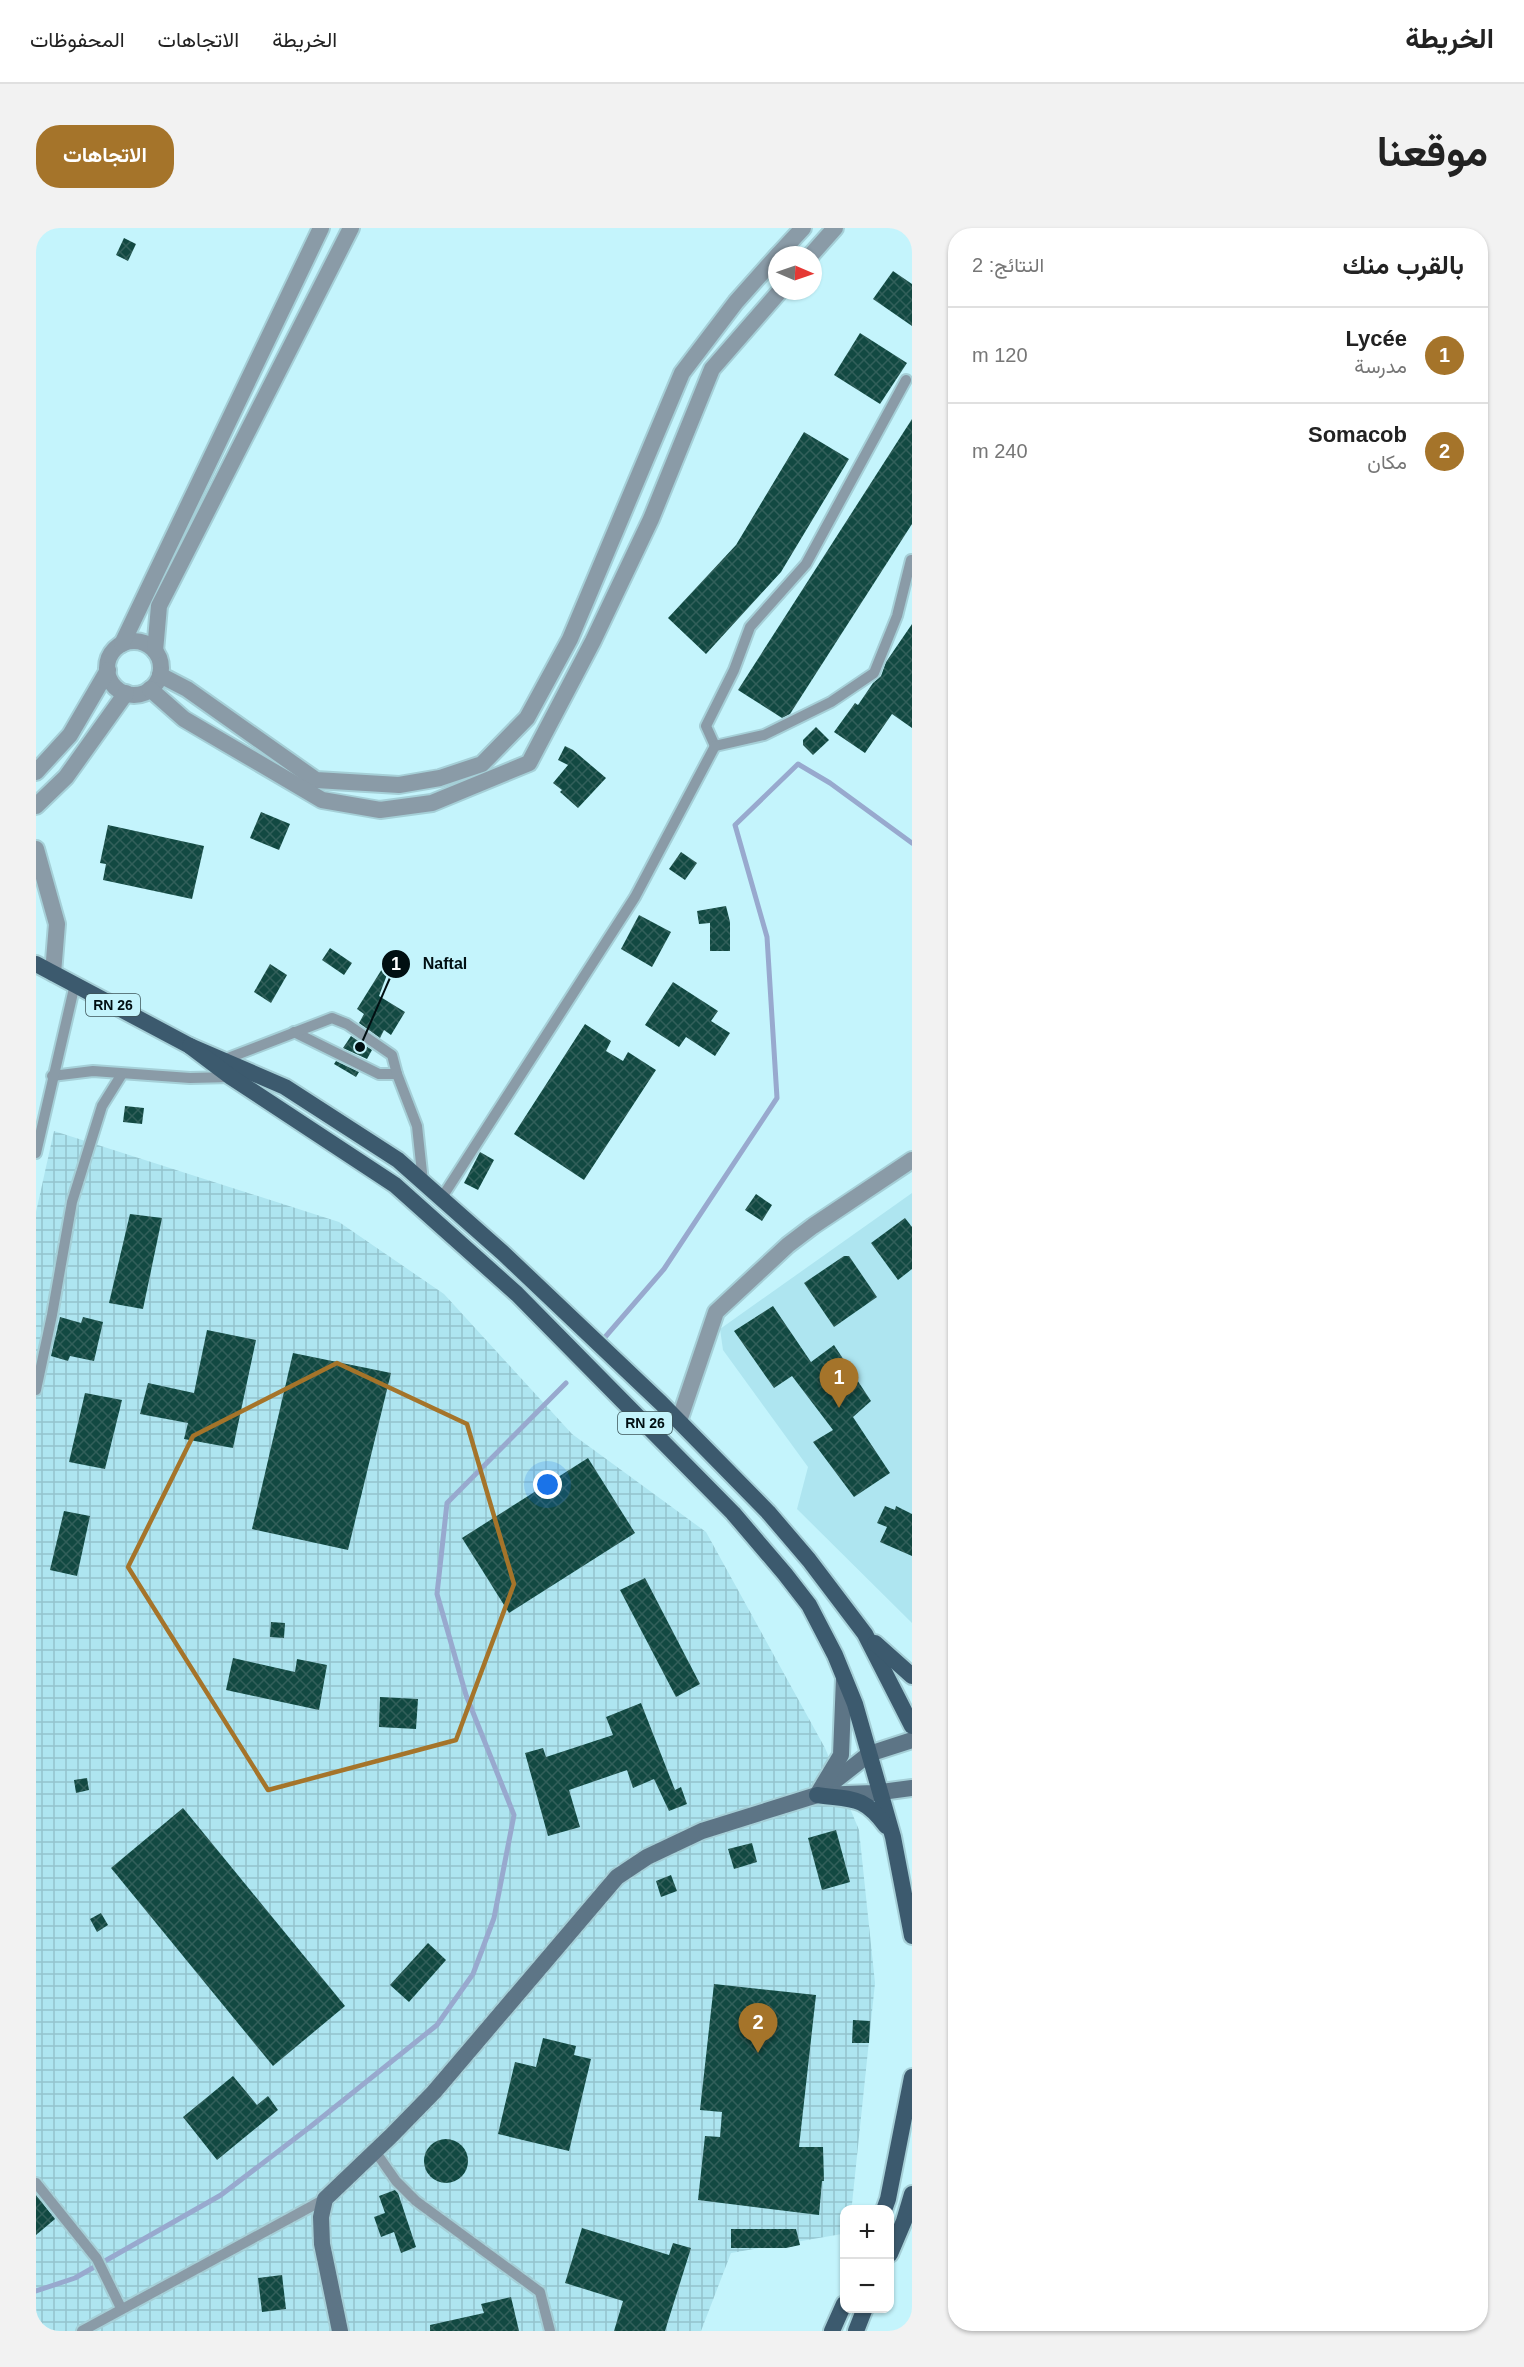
<!DOCTYPE html>
<html lang="ar">
<head>
<meta charset="utf-8">
<style>
	:root { --surface:#fff; --page:#f2f2f2; --text:#222; --muted:#767676; --line:#e0e0e0; --accent:#a5742a }
	body { margin:0; font-family:Arial,Vazirmatn,sans-serif; background:var(--page); color:var(--text); direction:rtl }
	.controls { position:absolute; right:18px; bottom:18px; display:grid; overflow:hidden; border-radius:12px; box-shadow:0 2px 4px #0004 }
	.controls button { width:54px; height:54px; display:grid; place-items:center; padding:0; border:0; border-bottom:2px solid var(--line); background:var(--surface); color:var(--text); font:30px sans-serif }
	.compass { position:absolute; left:732px; top:18px; width:54px; height:54px; border-radius:50%; background:var(--surface); box-shadow:0 2px 4px #0004; rotate:92deg }
	.you { position:absolute; left:512px; top:1257px; width:21px; height:21px; margin:-15px; border:4px solid #fff; border-radius:50%; background:#1a73e8; box-shadow:0 0 0 9px #1a73e833 }
	.badge { display:grid; place-items:center; width:39px; height:39px; border-radius:50%; background:var(--accent); color:#fff; font-size:20px; font-weight:700 }
	.pin { position:absolute; translate:-50% -50px; filter:drop-shadow(0 2px 3px #0008) }
	.pin::after { content:''; position:absolute; top:32px; width:21px; height:18px; background:inherit; clip-path:polygon(0 0,100% 0,50% 100%) }
	.list { margin:0; padding:0; list-style:none }
	h2 { display:flex; justify-content:space-between; align-items:center; height:78px; margin:0; padding:0 24px; font-size:26px }
	h2 small { font-size:20px; font-weight:400; color:var(--muted) }
	.list li { display:grid; grid-template-columns:39px 1fr auto; gap:18px; align-items:center; box-sizing:border-box; height:96px; padding:0 24px; border-top:2px solid var(--line) }
	.list b { display:block; font-size:22px; white-space:nowrap }
	.list p { margin:0; font-size:20px; white-space:nowrap; color:var(--muted) }
	.list em { font-size:20px; font-style:normal; color:var(--muted) }
	.map { position:relative; flex:none; width:876px; height:2103px; overflow:hidden; direction:ltr; border-radius:24px }
	header { display:flex; align-items:center; gap:36px; box-sizing:border-box; height:84px; padding:0 30px; background:var(--surface); border-bottom:2px solid var(--line) }
	header strong { font-size:28px }
	nav { display:flex; gap:33px; margin-inline-start:auto; font-size:21px }
	.intro { display:flex; align-items:center; justify-content:space-between; box-sizing:border-box; height:144px; padding:0 36px }
	h1 { margin:0; font-size:42px }
	.button { padding:15px 27px; border-radius:24px; background:var(--accent); color:#fff; font-size:21px; font-weight:700 }
	main { display:flex; gap:36px; padding:0 36px }
	aside { flex:1; background:var(--surface); border-radius:24px; box-shadow:0 2px 4px #0004 }
	.map>svg:first-child { display:block }
	.built { fill:#aee5f0 }
	.industrial { fill:url(#industrial-grid) }
	.lines { fill:none; stroke-linecap:round; stroke-linejoin:round }
	.stream { stroke:#98a9ce; stroke-width:5 }
	.building { fill:url(#building-cross-hatch) }
	.service-casing { stroke:#a5cfd7; stroke-width:14 }
	.minor-casing { stroke:#a5cfd7; stroke-width:20 }
	.tertiary-casing { stroke:#a5cfd7; stroke-width:20 }
	.secondary-casing { stroke:#a5cfd7; stroke-width:20 }
	.primary-casing { stroke:#a5cfd7; stroke-width:20 }
	.service { stroke:#8a9ba7; stroke-width:10 }
	.minor { stroke:#8a9ba7; stroke-width:16 }
	.tertiary { stroke:#8a9ba7; stroke-width:16 }
	.secondary { stroke:#5d7586; stroke-width:16 }
	.primary { stroke:#3c5a6e; stroke-width:16 }
	.marked { fill:none; stroke:#a5742a; stroke-width:4.5; stroke-linejoin:round }
	.labels { text-anchor:middle; stroke-width:6; stroke-linejoin:round; paint-order:stroke }
	.shield { fill:#c4f4fc; stroke:#3c5458; stroke-width:1.5 }
	.shield-label { font-size:14px; font-weight:bold; fill:#010f12 }
	.leader { fill:none; stroke:#010f12; stroke-width:2 }
	.callout-dot { fill:#010f12; stroke:#c4f4fc; stroke-width:2 }
	.mark-label { font-size:18px; text-anchor:middle; font-weight:bold; fill:#fff }
	.callout-label { font-size:16px; text-anchor:middle; font-weight:bold; fill:#010f12; stroke:#c4f4fc; stroke-width:6; stroke-linejoin:round; paint-order:stroke }
</style>
</head>
<body>
<header>
<strong>الخريطة</strong>
<nav><a>الخريطة</a><a>الاتجاهات</a><a>المحفوظات</a></nav>
</header>
<div class="intro"><h1>موقعنا</h1><a class="button">الاتجاهات</a></div>
<main>
<aside>
<h2>بالقرب منك<small>النتائج: 2</small></h2>
<ul class="list">
<li><span class="badge">1</span><div><b>Lycée</b><p>مدرسة</p></div><em>120 m</em></li>
<li><span class="badge">2</span><div><b>Somacob</b><p>مكان</p></div><em>240 m</em></li>
</ul>
</aside>
<div class="map">
<svg width="876" height="2103" viewBox="0 0 876 2103">
	<defs>
		<pattern id="industrial-grid" width="8" height="8" patternUnits="userSpaceOnUse" patternTransform="scale(1.5)"><rect width="8" height="8" fill="#aee5f0"/><path d="M0 4h8M4 0v8" fill="none" stroke="#94c3cd"/></pattern>
		<pattern id="building-cross-hatch" width="8" height="8" patternUnits="userSpaceOnUse" patternTransform="scale(1.5)"><rect width="8" height="8" fill="#124942"/><path d="M0 0l8 8M0 8l8-8" fill="none" stroke="#325f5a"/></pattern>
	</defs>
	<rect width="100%" height="100%" fill="#c4f4fc"/>
	<path class="built" d="M876,965V1395L761,1281L772,1239L687,1122L684,1101Z"/>
	<path class="industrial" d="M18,903L303,994L408,1066L536,1206L670,1304L789,1520L823,1602L839,1755L816,1976L814,1981L808,1982V1998L806,2006L695,2025L665,2103H0V984Z"/>
	<g class="lines">
		<g class="stream">
			<path d="M570,1108L628,1041L741,870L731,709L699,597L762,536L794,555L876,615"/>
			<path d="M0,2063L39,2050L185,1967L274,1899L401,1797L437,1746L458,1690L478,1587L430,1467L401,1366L411,1275L530,1155"/>
		</g>
	</g>
	<g class="building">
		<path d="M88,10L100,16L92,33L80,27Z"/>
		<path d="M857,43L876,56V98L837,71Z"/>
		<path d="M824,105L871,135L844,176L798,147Z"/>
		<path d="M876,191V296L754,486L746,490L702,462Z"/>
		<path d="M768,204L813,231L745,344L670,426L632,390L700,317Z"/>
		<path d="M876,396V500L856,486L829,525L798,504L819,475L822,477L837,455L845,448L850,434Z"/>
		<path d="M780,499L793,512L777,527L767,517V512Z"/>
		<path d="M529,518L537,522L570,550L542,580L524,564L526,562L517,555L532,537L522,532Z"/>
		<path d="M225,584L254,596L243,622L214,610Z"/>
		<path d="M72,597L168,618L156,671L67,652L70,636L64,635Z"/>
		<path d="M645,624L661,635L649,652L633,641Z"/>
		<path d="M690,678L694,694V723H674V695L663,696L661,683Z"/>
		<path d="M603,687L635,704L616,739L585,721Z"/>
		<path d="M294,720L316,735L308,747L286,732Z"/>
		<path d="M234,736L251,747L235,775L218,764Z"/>
		<path d="M346,741L352,744L343,768L369,784L355,807L348,802L344,810L323,795L328,786L321,781Z"/>
		<path d="M637,754L682,783L675,793L694,805L679,828L650,809L643,819L609,797Z"/>
		<path d="M549,796L575,813L570,823L587,833L592,824L620,842L548,952L478,906Z"/>
		<path d="M315,808L336,822L331,831L307,820Z"/>
		<path d="M300,833L323,844L320,849L298,836Z"/>
		<path d="M89,878L108,880L106,896L87,894Z"/>
		<path d="M444,924L458,932L442,962L428,955Z"/>
		<path d="M720,966L736,977L726,993L709,982Z"/>
		<path d="M94,986L126,990L107,1081L73,1075Z"/>
		<path d="M869,990L876,999V1041L862,1052L835,1015Z"/>
		<path d="M808,1028H813L841,1069L798,1099L768,1055Z"/>
		<path d="M737,1078L775,1134L798,1117L835,1173L817,1189L854,1245L818,1269L777,1214L797,1202L756,1148L738,1160L698,1103Z"/>
		<path d="M24,1089L45,1095L47,1089L67,1094L58,1133L34,1128L32,1133L15,1128Z"/>
		<path d="M171,1102L220,1112L197,1220L148,1211L152,1195L104,1186L112,1155L158,1165Z"/>
		<path d="M257,1125L355,1145L312,1322L216,1301Z"/>
		<path d="M49,1165L86,1172L69,1241L33,1234Z"/>
		<path d="M552,1230L599,1305L473,1385L426,1310Z"/>
		<path d="M849,1278L859,1282L860,1278L876,1286V1328L844,1314L851,1299L841,1295Z"/>
		<path d="M28,1283L54,1288L41,1348L14,1342Z"/>
		<path d="M609,1350L664,1456L640,1469L584,1362Z"/>
		<path d="M235,1394L249,1395L248,1410L234,1409Z"/>
		<path d="M197,1430L259,1444L261,1431L291,1437L283,1482L190,1462Z"/>
		<path d="M344,1469L382,1471L380,1501L343,1499Z"/>
		<path d="M605,1475L639,1562L645,1559L651,1576L633,1583L618,1551L597,1560L591,1542L533,1562L544,1599L512,1608L489,1525L507,1520L510,1529L577,1507L570,1489Z"/>
		<path d="M51,1550L53,1562L40,1565L38,1552Z"/>
		<path d="M147,1580L309,1778L237,1838L75,1640Z"/>
		<path d="M800,1602L814,1654L786,1662L772,1610Z"/>
		<path d="M716,1615L721,1634L698,1641L692,1621Z"/>
		<path d="M635,1647L641,1663L625,1669L620,1653Z"/>
		<path d="M65,1685L72,1697L61,1704L54,1691Z"/>
		<path d="M392,1715L410,1732L373,1774L354,1757Z"/>
		<path d="M678,1756L780,1767L763,1919H787L788,1953H786L783,1987L662,1972L669,1908L684,1909L686,1884L664,1882Z"/>
		<path d="M817,1792L834,1793L833,1815H816Z"/>
		<path d="M507,1810L540,1818L538,1827L555,1831L533,1923L462,1906L479,1834L500,1839Z"/>
		<path d="M197,1848L221,1877L232,1868L242,1882L181,1932L147,1889Z"/>
		<circle cx="410" cy="1933" r="22"/>
		<path d="M359,1962L362,1965L380,2019L365,2025L358,2004L345,2009L338,1989L349,1985L343,1968Z"/>
		<path d="M0,1967L19,1991L0,2007Z"/>
		<path d="M546,2000L633,2027L637,2015L655,2020L629,2103H578L587,2073L529,2055Z"/>
		<path d="M695,2001H760L764,2017L750,2020H695Z"/>
		<path d="M246,2047L250,2081L226,2084L222,2050Z"/>
		<path d="M475,2069L483,2103H394V2097L448,2085L445,2076Z"/>
	</g>
	<g class="lines">
		<g class="service-casing">
			<g id="service">
				<path d="M679,518L670,498L698,442L714,399L770,336L870,152"/>
				<path d="M679,518L728,507L795,474L838,445L861,388L875,332"/>
				<path d="M258,804L343,846H361"/>
				<path d="M187,832L296,790L311,796L356,827L361,846L381,898L387,954"/>
				<path d="M16,848L57,843L154,850L195,849"/>
				<path d="M0,925L39,756"/>
				<path d="M405,971L599,669L679,518"/>
				<path d="M0,1162L16,1087L36,974L66,878L86,846"/>
				<path d="M339,1923L360,1953L380,1973L504,2064L514,2103"/>
				<path d="M0,1955L61,2031L85,2080"/>
				<path d="M46,2103L289,1971"/>
			</g>
		</g>
		<g class="minor-casing">
			<g id="minor">
				<path d="M742,27L767,0"/>
				<path d="M775,27L799,0"/>
				<circle cx="98" cy="440" r="27"/>
				<path d="M86,416L285,0"/>
				<path d="M119,423L123,378L315,0"/>
				<path d="M124,447L151,461L280,552L363,557L404,550L446,536L491,490L534,411L646,145L700,74L741,28"/>
				<path d="M114,461L148,491L286,572L344,582L396,575L493,535L557,413L615,291L676,141L744,63"/>
				<path d="M0,544L34,507L72,442"/>
				<path d="M0,578L30,549L90,465"/>
				<path d="M643,1193L680,1084L752,1017L777,998L876,932"/>
			</g>
		</g>
		<g class="tertiary-casing">
			<path id="tertiary" d="M0,621L21,696L17,745"/>
		</g>
		<g class="secondary-casing">
			<g id="secondary">
				<path d="M791,1559L833,1526L876,1512"/>
				<path d="M781,1567L805,1527L808,1450"/>
				<path d="M304,2103L286,2016L285,1989L289,1971L355,1908L398,1864L581,1649L611,1629L666,1603L781,1567L838,1565L876,1560"/>
			</g>
		</g>
		<g class="primary-casing">
			<g id="primary">
				<path d="M0,736L154,818L249,859L362,932L467,1025L625,1175L732,1284L773,1332L829,1406L876,1498"/>
				<path d="M154,818L195,849L359,957L481,1066L697,1285L749,1346L773,1377L799,1427L819,1476L857,1609L876,1708"/>
				<path d="M839,1415L876,1448"/>
				<path d="M781,1567C816,1572 827,1567 850,1598"/>
				<path d="M848,1982L852,1971L876,1849"/>
				<path d="M854,2026L868,1993L876,1966"/>
				<path d="M796,2103L808,2076"/>
				<path d="M820,2103L829,2080"/>
			</g>
		</g>
		<use href="#service" class="service"/>
		<use href="#minor" class="minor"/>
		<use href="#tertiary" class="tertiary"/>
		<use href="#secondary" class="secondary"/>
		<use href="#primary" class="primary"/>
	</g>
	<path class="marked" d="M301,1135L431,1196L478,1356L420,1512L232,1562L92,1339L157,1208Z"/>
	<g class="labels">
		<g class="shield">
			<rect x="50" y="766" width="54" height="22" rx="4.5"/>
			<rect x="582" y="1184" width="54" height="22" rx="4.5"/>
		</g>
		<g class="shield-label">
			<text x="77" y="782">RN 26</text>
			<text x="609" y="1200">RN 26</text>
		</g>
	</g>
	<path class="leader" d="M324 819L360 736"/>
	<g class="callout-dot">
		<circle cx="324" cy="819" r="6"/>
		<circle cx="360" cy="736" r="15"/>
	</g>
	<g class="mark-label">
		<text x="360" y="742">1</text>
	</g>
	<g class="callout-label">
		<text x="409" y="741">Naftal</text>
	</g>
</svg>
<div class="controls">
<button>+</button>
<button>−</button>
</div>
<svg class="compass" viewBox="-18 -18 36 36"><path d="M0-13l5 13h-10z" fill="#e53935"/><path d="M0 13l5-13h-10z" fill="#767676"/></svg>
<div class="you"></div>
<div class="pin badge" style="left:803px;top:1180px">1</div>
<div class="pin badge" style="left:722px;top:1825px">2</div>
</div>
</main>
</body>
</html>
